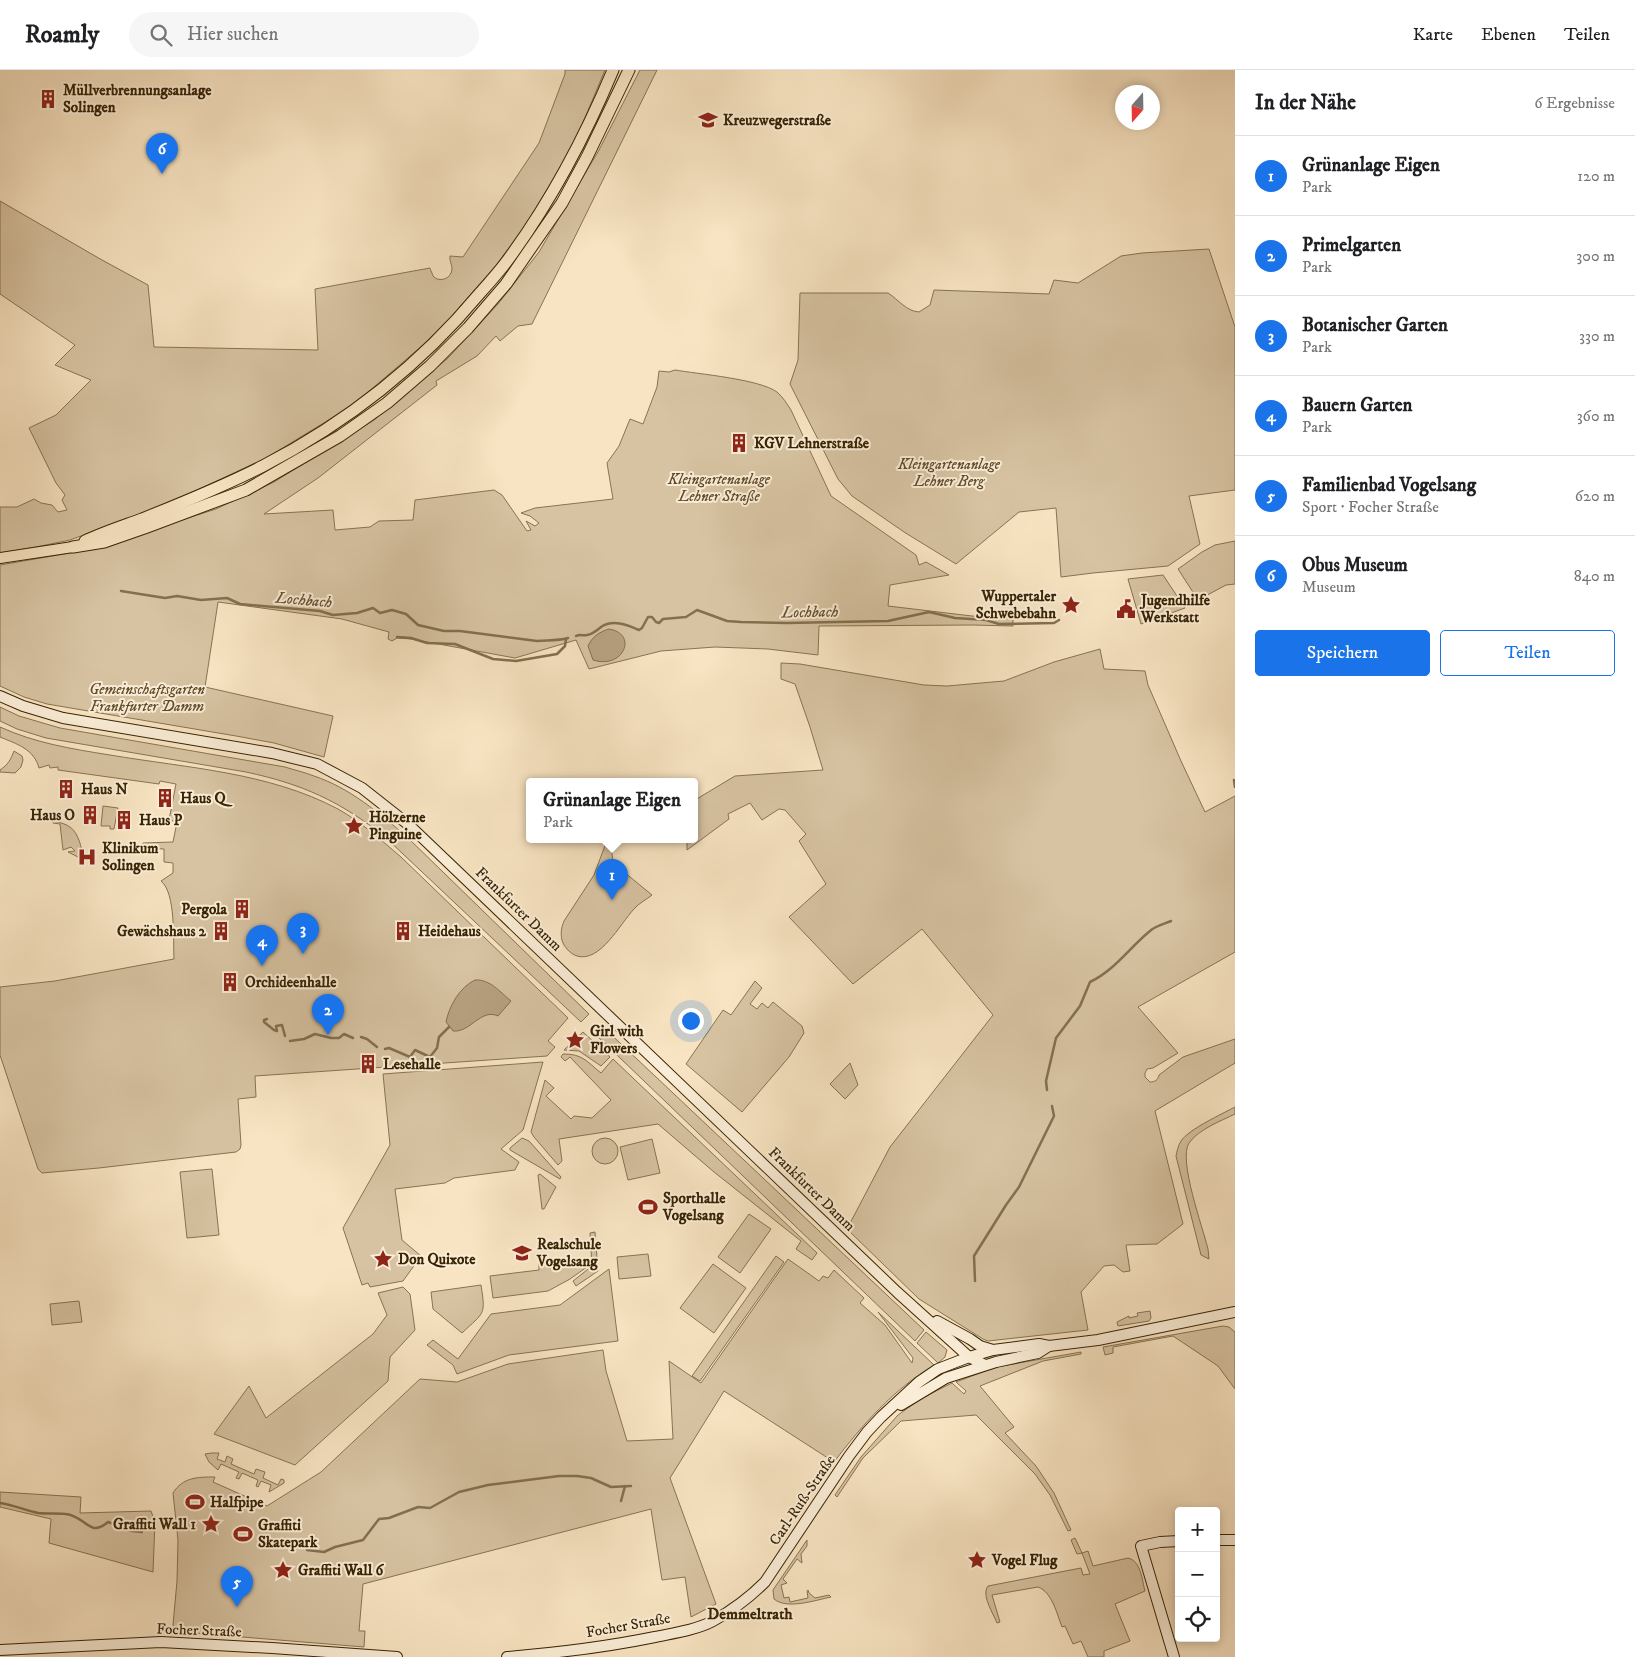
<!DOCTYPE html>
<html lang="de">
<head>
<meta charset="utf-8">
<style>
	:root { --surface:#fff; --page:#f6f6f6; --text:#202124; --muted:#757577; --line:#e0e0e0; --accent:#1a73e8 }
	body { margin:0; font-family:"IM FELL DW Pica",serif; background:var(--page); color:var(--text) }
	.controls { position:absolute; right:15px; bottom:15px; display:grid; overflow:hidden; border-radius:5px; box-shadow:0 2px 8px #0003 }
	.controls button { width:45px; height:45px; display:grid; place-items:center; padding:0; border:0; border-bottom:1px solid var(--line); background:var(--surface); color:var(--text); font:25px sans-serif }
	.compass { position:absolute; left:1115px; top:15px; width:45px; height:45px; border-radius:50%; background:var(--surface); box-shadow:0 2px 8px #0003; rotate:200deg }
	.you { position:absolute; left:690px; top:950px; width:18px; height:18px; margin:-12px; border:4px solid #fff; border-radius:50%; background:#1a73e8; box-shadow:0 0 0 8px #1a73e833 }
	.badge { display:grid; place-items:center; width:32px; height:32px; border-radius:50%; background:var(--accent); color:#fff; font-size:16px; font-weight:700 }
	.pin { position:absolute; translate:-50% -41px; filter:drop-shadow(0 1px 2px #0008) }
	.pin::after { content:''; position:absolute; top:26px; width:18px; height:15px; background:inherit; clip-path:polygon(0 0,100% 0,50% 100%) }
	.popup { position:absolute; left:526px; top:708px; width:172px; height:65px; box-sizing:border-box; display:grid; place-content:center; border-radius:5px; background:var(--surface); filter:drop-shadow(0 1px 4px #0005); font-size:16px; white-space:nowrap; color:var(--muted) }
	.popup b { font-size:19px; color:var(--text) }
	.popup::after { content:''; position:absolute; left:50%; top:100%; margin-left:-10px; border:10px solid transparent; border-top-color:var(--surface) }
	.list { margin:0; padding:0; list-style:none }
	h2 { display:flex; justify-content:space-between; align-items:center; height:65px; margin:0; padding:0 20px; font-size:21px }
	h2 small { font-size:16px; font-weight:400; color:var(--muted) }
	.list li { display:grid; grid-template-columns:32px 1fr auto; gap:15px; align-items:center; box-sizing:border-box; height:80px; padding:0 20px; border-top:1px solid var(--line) }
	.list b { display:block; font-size:19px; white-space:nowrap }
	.list p { margin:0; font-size:16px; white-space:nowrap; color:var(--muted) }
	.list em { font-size:16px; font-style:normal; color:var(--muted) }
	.actions { display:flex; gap:10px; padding:15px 20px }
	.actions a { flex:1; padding:11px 0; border:1px solid var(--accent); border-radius:5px; text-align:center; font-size:18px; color:var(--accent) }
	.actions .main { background:var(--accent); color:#fff }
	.icon { flex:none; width:28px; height:28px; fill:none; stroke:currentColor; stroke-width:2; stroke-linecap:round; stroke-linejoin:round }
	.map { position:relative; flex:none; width:1235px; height:1587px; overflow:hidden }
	header { display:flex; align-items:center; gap:30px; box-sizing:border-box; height:70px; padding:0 25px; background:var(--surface); border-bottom:1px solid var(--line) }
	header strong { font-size:24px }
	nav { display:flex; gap:28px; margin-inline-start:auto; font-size:18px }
	.search { width:350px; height:45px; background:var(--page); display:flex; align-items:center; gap:12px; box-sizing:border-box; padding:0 18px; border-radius:28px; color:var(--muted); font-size:19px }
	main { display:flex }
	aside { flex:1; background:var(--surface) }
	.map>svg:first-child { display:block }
	.green { fill:#d7c3a2; stroke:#887352 }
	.water { fill:#b7a281; stroke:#846f4f }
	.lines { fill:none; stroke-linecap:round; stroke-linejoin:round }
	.stream { stroke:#846f4f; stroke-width:2.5 }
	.secondary-casing { stroke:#382303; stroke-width:12 }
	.primary-casing { stroke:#382303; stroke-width:12 }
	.trunk-casing { stroke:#382303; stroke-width:13 }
	.secondary { stroke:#faedd7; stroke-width:10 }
	.primary { stroke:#f8e4c2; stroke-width:10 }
	.trunk { stroke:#f8e4c2; stroke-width:11 }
	.labels { text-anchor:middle; stroke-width:4; stroke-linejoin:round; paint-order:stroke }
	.poi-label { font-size:15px; font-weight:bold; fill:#382303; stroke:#faedd7; text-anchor:start }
	.park-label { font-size:15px; font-style:italic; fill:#604b2b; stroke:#faedd7 }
	.street-label { font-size:15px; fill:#382303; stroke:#faedd7 }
	.water-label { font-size:16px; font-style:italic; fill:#644f2f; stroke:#faedd7 }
	.neighbourhood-label { font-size:16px; font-weight:bold; fill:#382303; stroke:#faedd7 }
</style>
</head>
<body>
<header>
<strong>Roamly</strong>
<div class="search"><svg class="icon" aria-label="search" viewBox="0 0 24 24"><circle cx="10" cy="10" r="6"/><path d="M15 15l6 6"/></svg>Hier suchen</div>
<nav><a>Karte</a><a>Ebenen</a><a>Teilen</a></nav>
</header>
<main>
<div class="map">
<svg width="1235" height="1587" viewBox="0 0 1235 1587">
	<rect width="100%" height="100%" fill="#f8e4c2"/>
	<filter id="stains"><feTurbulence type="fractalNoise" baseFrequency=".004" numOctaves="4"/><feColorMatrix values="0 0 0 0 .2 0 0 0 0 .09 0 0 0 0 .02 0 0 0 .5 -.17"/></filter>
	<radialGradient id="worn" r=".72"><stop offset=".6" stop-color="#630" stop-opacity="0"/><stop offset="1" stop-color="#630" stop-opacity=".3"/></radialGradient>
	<g class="green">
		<path d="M565,0H605L579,62L564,91L524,158L496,195L453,245L423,275L353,335L268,387L163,436L70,470L36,477L0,483V437H17L34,429L41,433L52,435L58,442L67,440L62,430L65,425L56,413L29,358L56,345L91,310L55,295L75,275L0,224V131L102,190L148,215L154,277L318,280L315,219L430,198C430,199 433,205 433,206C438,212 448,210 451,203C454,197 449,192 450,186L463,187L539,73L565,4Z"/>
		<path d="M640,0H657L532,254L518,256L500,271L496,266L477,286L436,311L437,315L318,408L264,444L333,440L335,460L370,457L379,451L413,450L415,430L494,420L502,425L527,461L531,460L526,451L535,456L539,453L530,446L521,443L535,438L613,429L607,393L619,376L630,349L643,354L657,317L659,301L669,302L675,300C698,304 759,309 777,322C783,327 787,334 791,340L831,426L916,485L919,495L926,492L949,505L890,515L888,536L972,546L1013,549V556L972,555L819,556L818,585L768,579L715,577L661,581L589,599L576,570L515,588L411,569L397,568L392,571L388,569L389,562L342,549L218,532L205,617L333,646L324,687L274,673L236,666L47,634L24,627L0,616V495L87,480L216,439L274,412L374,350L448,288L498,234L539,182L599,80Z"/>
		<path d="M1209,179L1235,257V420L1189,426L1200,474L1168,496L1093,503L1061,507L1056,438L1019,442L956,494L904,462L852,426L838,409L790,314L798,290L800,223H888C899,230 906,241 919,242L930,235L934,220L1049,224L1054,210L1078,213L1121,186L1142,183Z"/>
		<path d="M1235,471V514L1226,515L1198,530L1178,499L1202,482L1215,475Z"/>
		<path d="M1163,505L1185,538L1141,554L1128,509Z"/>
		<path d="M1100,579L1104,599L1145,601L1148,615L1181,691L1205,742L1235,726V882L1138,937L1178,983L1153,998L1147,999L1145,1003V1007L1150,1012C1155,1012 1158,1010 1159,1005L1183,987L1235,969V993L1155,1041L1183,1154L1157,1174L1126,1175L1130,1201L1123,1202L1114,1195L1104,1196L1081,1222L1088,1260L988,1271L983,1269L919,1229L847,1159L890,1077L993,945L922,859L853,914L789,847L826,814L799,771L806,764L785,740L779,739L762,750L750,733L728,744L729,749L687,780V769H694L695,730L735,706L823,700L810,657L795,614L781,609V593L800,594L924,615L947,616L1004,611L1054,592Z"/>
		<path d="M0,637L19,646L60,658L285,697C294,700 304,702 314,706C350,718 379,743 407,767L589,944L581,952L385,767C340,731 302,714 246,702L46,668L17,659L0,651Z"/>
		<path d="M0,657C35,673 72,679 110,685C187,698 268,702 338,739C361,752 381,770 401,787L568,948L548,971L555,977L547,986L255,1006L256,1027L238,1029L241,1075L240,1079L236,1082L99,1098L42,1103L38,1099L0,985V917L55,911L174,889C173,870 176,823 161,811L173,803V793L164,792V779L143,778V773L173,772L177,752L169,750L176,714L160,711L159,714L58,700V697L50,698L49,695L39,698C34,679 17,674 0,667Z"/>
		<path d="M14,681L22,686L23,690L21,697L15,703L0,702V700C8,695 11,689 14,681Z"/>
		<path d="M103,736L118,738L114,759H110V756H101Z"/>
		<path d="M53,751C69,754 75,758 80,773C81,778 83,780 81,785L78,787L68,782L75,781L71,777L63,780L60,754L53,753Z"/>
		<path d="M606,773H611L613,793L652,825C646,830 639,833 634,839C620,854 600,893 577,886C571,884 566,879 563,873C560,866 561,858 564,851L594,805Z"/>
		<path d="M755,911L762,918L750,934L757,939L762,933L768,938L773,932L802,956L804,963L789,987L742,1042L686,994L723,940L731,945Z"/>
		<path d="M602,956L924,1260L915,1271L595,964Z"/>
		<path d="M583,962L610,987L601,996L579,981L564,980Z"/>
		<path d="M563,984C583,984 586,991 601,1003L613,989L817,1183L812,1190L796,1179L801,1171L714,1102L658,1054L559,1069L562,1091L558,1095L534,1067L531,1062L545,1010L554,1018L546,1026L571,1049L574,1046L592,1048L611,1030L570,987L565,991L561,987Z"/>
		<path d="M543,992L523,1060L501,1079L519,1092L515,1100L454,1108L445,1113L395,1119L402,1170L421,1186L403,1211L370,1217L368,1213L362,1215L343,1158L390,1075L383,1004Z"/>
		<path d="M850,993L858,1015L845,1029L830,1014Z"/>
		<path d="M1235,1037V1044C1221,1051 1199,1059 1189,1073C1178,1090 1203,1158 1208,1179L1209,1189L1201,1185L1176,1086C1177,1081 1178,1076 1181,1071C1189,1059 1222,1044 1235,1037Z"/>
		<path d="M522,1068L529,1071L561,1107L560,1109L510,1080V1078Z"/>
		<circle cx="605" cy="1081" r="13"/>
		<path d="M652,1069L660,1103L628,1110L620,1077Z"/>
		<path d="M212,1099L219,1165L187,1168L180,1102Z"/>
		<path d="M540,1104L556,1117L544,1139H542L538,1105Z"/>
		<path d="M749,1144L771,1159L740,1203L718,1187Z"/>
		<path d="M595,1162L598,1201L576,1216L573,1211L592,1196L590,1163Z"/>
		<path d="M648,1184L651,1206L619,1209L617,1187Z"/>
		<path d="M776,1186L784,1192L700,1311L692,1306Z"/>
		<path d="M788,1189L819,1211L823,1206L828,1208L834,1200L864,1228L860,1233L885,1255L912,1293L913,1288L878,1242L934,1295C894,1319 862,1355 834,1392L724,1321L670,1408L716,1534L691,1547L685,1507L662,1510L651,1439L363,1514L359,1561H365L364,1577L181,1562L175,1559L173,1555L177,1511L178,1470L173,1423C183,1407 198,1407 215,1407L213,1412L267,1436L321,1402L420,1309L457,1312L508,1294L603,1280L606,1301L627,1371L673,1369L669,1291L701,1313Z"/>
		<path d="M548,1193L549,1198L589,1193L587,1197L570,1209L548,1221L493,1228L490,1206L539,1200V1194Z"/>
		<path d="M713,1194L746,1218L714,1263L680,1238Z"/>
		<path d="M609,1199L618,1271L509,1285L457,1304L453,1295L427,1275L433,1270L458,1289L491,1244L560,1235Z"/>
		<path d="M481,1215C486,1246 484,1242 462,1263L433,1239L431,1222Z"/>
		<path d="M403,1217L410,1224L415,1260L390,1287L388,1311L295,1395L214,1364L249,1316L266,1348L373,1264L387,1245L378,1223Z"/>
		<path d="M79,1231L82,1252L52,1255L50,1234Z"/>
		<path d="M1150,1241L1151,1248L1149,1251L1118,1256L1117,1252L1129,1246V1248L1138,1246L1137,1243Z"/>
		<path d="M1223,1256L1229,1257L1235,1262V1319L1218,1296L1173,1266L1113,1277V1283L1105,1285L1103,1277Z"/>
		<path d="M926,1262L947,1280L945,1287L938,1293L917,1273Z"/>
		<path d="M1081,1282V1284L1043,1291L980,1316L1014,1357L1005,1363L1036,1396L1054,1423L1071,1460L1068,1461L1050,1425L1035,1404L976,1345L901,1351L863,1388L837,1427L835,1425L861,1387L898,1345L922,1328L952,1313L964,1324L966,1321L956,1312L996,1297Z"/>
		<path d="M212,1383H219L217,1389L225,1392L227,1386L233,1389L231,1394L254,1404L256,1399L265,1402L263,1408L278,1415L281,1409L284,1410V1413L269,1422L271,1415L261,1411L258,1417L256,1416L258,1410L242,1403L239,1409L236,1408L239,1402L221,1394L218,1400L209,1392L205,1384Z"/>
		<path d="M0,1422L81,1427L80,1443L151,1441L155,1452L153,1502L49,1473L51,1449L0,1437Z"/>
		<path d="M1075,1468L1082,1483L1088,1481L1093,1496L1128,1488C1141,1491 1142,1510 1145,1521L1115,1534L1130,1571L1104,1581V1587H1088L1081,1571L1073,1574L1065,1556L1062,1557C1057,1544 1052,1522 1038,1517L992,1525L1000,1552L997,1553C993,1543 981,1525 988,1516L1081,1498L1083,1505L1090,1504L1082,1483L1077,1484L1071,1470Z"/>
		<path d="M807,1470V1476L801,1484L802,1493L797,1489L783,1509L787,1513L781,1515L784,1528L789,1527L790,1532L808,1528L807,1521L808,1520L809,1523L815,1528L829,1525L831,1527C816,1530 787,1540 774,1529L773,1520Z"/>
	</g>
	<g class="water">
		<path d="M609,559C639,564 623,600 593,590L588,576C592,567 599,562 609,559Z"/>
		<path d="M475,910C490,909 500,922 511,931L498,946C481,938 470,963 453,961L446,952C449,936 460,917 475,910Z"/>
	</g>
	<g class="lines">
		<g class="stream">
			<path d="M121,521L165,528L177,526L201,530L227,528L240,534L320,541L333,545L357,543L373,538L380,543L392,540L406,544L418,555L444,561H460L537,571C547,570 557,571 568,568"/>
			<path d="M576,566C580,564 583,566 587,565C593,564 597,560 601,557C613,549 627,555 639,560L642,558L648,547H652L656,552L659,553L663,549L686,547L697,540L727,551L741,552L787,553L888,551L929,542L955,548L986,550L999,554L1054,553L1059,550"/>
			<path d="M397,567L411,568L427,573L455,574L493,589L516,591L557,584L565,576L566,569"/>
			<path d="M1234,710L1235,717"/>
			<path d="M267,949L264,950V952L274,960L277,961L276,956L282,955L285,966"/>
			<path d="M361,967L367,969L377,977"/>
			<path d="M290,971L304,969L315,964L331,968H339L344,964L353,968"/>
			<path d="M385,979L389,978L410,987L415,980L430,987L437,978L439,967L449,957"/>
			<path d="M1047,1020L1046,1011L1056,968L1080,936L1090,912C1115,900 1129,878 1150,861C1155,856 1164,854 1171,851"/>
			<path d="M975,1211L974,1186L1006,1135L1019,1117L1054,1046L1052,1036"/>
			<path d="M621,1431L625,1416"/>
			<path d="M0,1433C13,1435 25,1440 38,1443C48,1444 57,1443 66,1444C78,1445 86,1456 94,1458C100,1459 104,1455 108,1452L132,1461L142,1462"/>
			<path d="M307,1480L324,1482L335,1477L363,1470L379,1449L389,1448L418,1437L430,1438L459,1422L488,1415L559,1406H577L591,1408L611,1417L631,1416"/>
		</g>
		<g class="secondary-casing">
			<g id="secondary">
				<path d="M0,626L23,636L63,648L272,683L317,694L362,718L409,755L897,1222L969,1287L985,1295"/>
				<path d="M937,1251L970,1269L980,1276L993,1280L1039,1274L1049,1276L1098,1270L1235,1242"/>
				<path d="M901,1335L946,1308L996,1292L1038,1283L1049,1276"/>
				<path d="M1216,1470H1235"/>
				<path d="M0,1580L161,1572L272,1578L397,1587"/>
				<path d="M507,1587C557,1583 606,1577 655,1567C674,1563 696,1560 713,1551C733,1540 749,1528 765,1512L849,1386L867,1362L881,1347L919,1312L938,1299L969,1287L993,1280"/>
				<path d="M1174,1587L1141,1476L1160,1472L1179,1471"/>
			</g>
		</g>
		<g class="primary-casing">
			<path id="primary" d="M0,488L73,477"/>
		</g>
		<g class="trunk-casing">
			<g id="trunk">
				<path d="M85,471C104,462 123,456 142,449C182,433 224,416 263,396C346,353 420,295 480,223C489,213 499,202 507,191C550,133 585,67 613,0"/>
				<path d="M73,477L104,472L147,457L246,420L340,366L387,333L430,296L468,258L506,214L562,133L587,87L629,0"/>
			</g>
		</g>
		<use href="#secondary" class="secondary"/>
		<use href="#primary" class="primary"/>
		<use href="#trunk" class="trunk"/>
	</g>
	<defs>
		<g id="building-bare" transform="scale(1.5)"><path d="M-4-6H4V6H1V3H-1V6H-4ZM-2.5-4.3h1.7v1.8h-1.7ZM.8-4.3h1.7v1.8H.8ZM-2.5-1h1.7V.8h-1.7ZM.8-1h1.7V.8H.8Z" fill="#8f2418" stroke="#faedd7" stroke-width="2.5" paint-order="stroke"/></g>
		<g id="school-bare" transform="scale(1.5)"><path d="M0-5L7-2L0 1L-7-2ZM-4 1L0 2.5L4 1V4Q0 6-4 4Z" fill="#8f2418" stroke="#faedd7" stroke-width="2.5" paint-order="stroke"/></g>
		<g id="sight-bare" transform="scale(1.5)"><path d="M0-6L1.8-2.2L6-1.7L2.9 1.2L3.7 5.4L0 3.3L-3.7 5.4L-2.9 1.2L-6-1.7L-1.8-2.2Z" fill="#8f2418" stroke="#faedd7" stroke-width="2.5" paint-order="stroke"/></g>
		<g id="civic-bare" transform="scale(1.5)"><path d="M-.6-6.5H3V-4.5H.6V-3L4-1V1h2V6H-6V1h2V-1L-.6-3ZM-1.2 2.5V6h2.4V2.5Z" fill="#8f2418" stroke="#faedd7" stroke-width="2.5" paint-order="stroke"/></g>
		<g id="hospital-bare" transform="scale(1.5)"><path d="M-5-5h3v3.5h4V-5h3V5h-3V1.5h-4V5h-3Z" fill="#8f2418" stroke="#faedd7" stroke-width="2.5" paint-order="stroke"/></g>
		<g id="stadium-bare" transform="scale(1.5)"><path d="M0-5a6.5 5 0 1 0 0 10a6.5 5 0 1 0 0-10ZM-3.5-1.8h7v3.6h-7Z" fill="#8f2418" stroke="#faedd7" stroke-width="2.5" paint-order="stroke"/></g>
	</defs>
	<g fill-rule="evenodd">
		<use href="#building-bare" x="48" y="29"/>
		<use href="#school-bare" x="708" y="50"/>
		<use href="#building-bare" x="739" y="373"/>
		<use href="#sight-bare" x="1071" y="535"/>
		<use href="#civic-bare" x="1126" y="539"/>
		<use href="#building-bare" x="66" y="719"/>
		<use href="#building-bare" x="165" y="728"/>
		<use href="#building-bare" x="90" y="745"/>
		<use href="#building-bare" x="124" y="750"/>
		<use href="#sight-bare" x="354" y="756"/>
		<use href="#hospital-bare" x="87" y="787"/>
		<use href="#building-bare" x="242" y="839"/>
		<use href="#building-bare" x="221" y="861"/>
		<use href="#building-bare" x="403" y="861"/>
		<use href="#building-bare" x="230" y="912"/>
		<use href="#sight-bare" x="575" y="970"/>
		<use href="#building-bare" x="368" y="994"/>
		<use href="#stadium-bare" x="648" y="1137"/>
		<use href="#school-bare" x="522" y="1183"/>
		<use href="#sight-bare" x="383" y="1189"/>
		<use href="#stadium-bare" x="195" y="1432"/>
		<use href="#sight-bare" x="211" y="1454"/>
		<use href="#stadium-bare" x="243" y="1464"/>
		<use href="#sight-bare" x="977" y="1490"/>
		<use href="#sight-bare" x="283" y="1500"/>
	</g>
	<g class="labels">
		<g class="poi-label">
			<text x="63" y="25">Müllverbrennungsanlage<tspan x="63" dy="17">Solingen</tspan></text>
			<text x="723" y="55">Kreuzwegerstraße</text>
			<text x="754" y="378">KGV Lehnerstraße</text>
			<text x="1056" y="531" text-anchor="end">Wuppertaler<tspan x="1056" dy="17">Schwebebahn</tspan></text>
			<text x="1141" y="535">Jugendhilfe<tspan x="1141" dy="17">Werkstatt</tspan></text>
			<text x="81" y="724">Haus N</text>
			<text x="180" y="733">Haus Q</text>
			<text x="75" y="750" text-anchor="end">Haus O</text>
			<text x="369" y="752">Hölzerne<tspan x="369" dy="17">Pinguine</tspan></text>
			<text x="139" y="755">Haus P</text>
			<text x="102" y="783">Klinikum<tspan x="102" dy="17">Solingen</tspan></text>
			<text x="227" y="844" text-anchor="end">Pergola</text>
			<text x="206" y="866" text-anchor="end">Gewächshaus 2</text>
			<text x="418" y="866">Heidehaus</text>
			<text x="245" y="917">Orchideenhalle</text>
			<text x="590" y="966">Girl with<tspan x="590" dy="17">Flowers</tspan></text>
			<text x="383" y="999">Lesehalle</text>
			<text x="663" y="1133">Sporthalle<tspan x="663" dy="17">Vogelsang</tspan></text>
			<text x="537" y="1179">Realschule<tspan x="537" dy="17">Vogelsang</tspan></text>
			<text x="398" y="1194">Don Quixote</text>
			<text x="210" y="1437">Halfpipe</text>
			<text x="196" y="1459" text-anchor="end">Graffiti Wall 1</text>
			<text x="258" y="1460">Graffiti<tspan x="258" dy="17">Skatepark</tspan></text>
			<text x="992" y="1495">Vogel Flug</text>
			<text x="298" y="1505">Graffiti Wall 6</text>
		</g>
		<g class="park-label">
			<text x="949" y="399">Kleingartenanlage<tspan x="949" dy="17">Lehner Berg</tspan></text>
			<text x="719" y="414">Kleingartenanlage<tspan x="719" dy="17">Lehner Straße</tspan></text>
			<text x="147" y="624">Gemeinschaftsgarten<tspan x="147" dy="17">Frankfurter Damm</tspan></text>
		</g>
		<g class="street-label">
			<text transform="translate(519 839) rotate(44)" y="5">Frankfurter Damm</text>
			<text transform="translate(812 1119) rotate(44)" y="5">Frankfurter Damm</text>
			<text transform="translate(802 1430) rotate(-56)" y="5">Carl-Ruß-Straße</text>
			<text transform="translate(628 1555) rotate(-10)" y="5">Focher Straße</text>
			<text transform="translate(199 1560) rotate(2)" y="5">Focher Straße</text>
		</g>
		<g class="water-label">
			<text transform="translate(304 529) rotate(5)" y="6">Lochbach</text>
			<text transform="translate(810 541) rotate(-1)" y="6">Lochbach</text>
		</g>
		<g class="neighbourhood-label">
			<text x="750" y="1549">Demmeltrath</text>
		</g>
	</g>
	<rect width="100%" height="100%" filter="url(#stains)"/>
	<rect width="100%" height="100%" fill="url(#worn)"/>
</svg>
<div class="controls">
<button>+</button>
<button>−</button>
<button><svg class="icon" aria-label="locate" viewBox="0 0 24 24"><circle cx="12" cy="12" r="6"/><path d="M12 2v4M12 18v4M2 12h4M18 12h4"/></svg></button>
</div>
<svg class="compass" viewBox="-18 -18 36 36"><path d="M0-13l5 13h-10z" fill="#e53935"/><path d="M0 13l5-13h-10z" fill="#757577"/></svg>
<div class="you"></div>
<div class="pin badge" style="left:612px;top:830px">1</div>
<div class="popup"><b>Grünanlage Eigen</b>Park</div>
<div class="pin badge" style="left:328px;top:965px">2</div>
<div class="pin badge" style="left:303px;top:884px">3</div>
<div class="pin badge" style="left:262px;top:896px">4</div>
<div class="pin badge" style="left:237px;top:1537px">5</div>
<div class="pin badge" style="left:162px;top:104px">6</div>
</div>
<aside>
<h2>In der Nähe<small>6 Ergebnisse</small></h2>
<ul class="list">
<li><span class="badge">1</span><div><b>Grünanlage Eigen</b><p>Park</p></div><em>120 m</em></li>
<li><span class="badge">2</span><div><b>Primelgarten</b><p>Park</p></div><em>300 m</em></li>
<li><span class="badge">3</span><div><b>Botanischer Garten</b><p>Park</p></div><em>330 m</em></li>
<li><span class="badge">4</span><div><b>Bauern Garten</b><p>Park</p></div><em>360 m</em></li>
<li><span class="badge">5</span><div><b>Familienbad Vogelsang</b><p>Sport · Focher Straße</p></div><em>620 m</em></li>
<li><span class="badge">6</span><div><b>Obus Museum</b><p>Museum</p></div><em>840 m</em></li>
</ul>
<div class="actions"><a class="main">Speichern</a><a>Teilen</a></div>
</aside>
</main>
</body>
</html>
